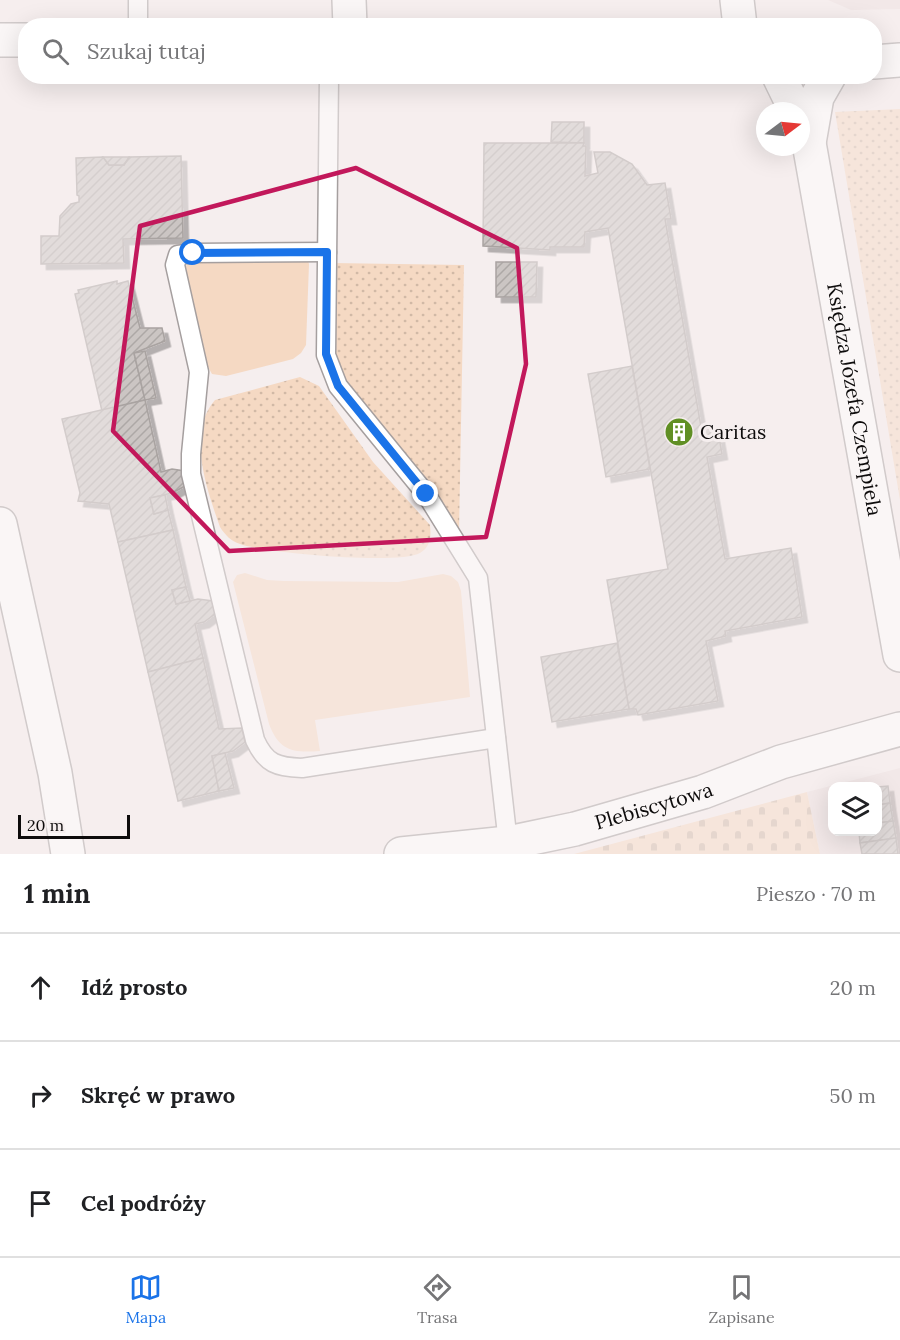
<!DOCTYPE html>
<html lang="pl">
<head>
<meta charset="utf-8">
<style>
	:root { --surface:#fff; --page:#f2f2f2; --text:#202124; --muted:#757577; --line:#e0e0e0; --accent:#1a73e8 }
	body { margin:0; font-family:Lora,serif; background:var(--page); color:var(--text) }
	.controls { position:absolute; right:18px; bottom:18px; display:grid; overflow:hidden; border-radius:12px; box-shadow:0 6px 24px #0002 }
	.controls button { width:54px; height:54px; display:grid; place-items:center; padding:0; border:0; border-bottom:2px solid var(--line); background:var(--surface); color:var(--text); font:30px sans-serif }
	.compass { position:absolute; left:756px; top:102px; width:54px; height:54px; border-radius:50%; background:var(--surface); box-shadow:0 6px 24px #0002; rotate:74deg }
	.scale { position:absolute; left:18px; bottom:15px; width:112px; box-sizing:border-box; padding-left:6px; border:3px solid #0d0b0b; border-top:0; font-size:16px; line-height:21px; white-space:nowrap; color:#0d0b0b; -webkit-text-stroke:4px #f5eeee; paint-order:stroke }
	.stop { position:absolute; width:18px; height:18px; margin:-14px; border:4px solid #1a73e8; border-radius:50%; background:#fff }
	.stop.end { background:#1a73e8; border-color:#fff; box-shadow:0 2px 6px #0008 }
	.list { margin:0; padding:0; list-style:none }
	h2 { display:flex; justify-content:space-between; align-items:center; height:78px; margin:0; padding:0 24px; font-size:26px }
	h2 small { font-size:20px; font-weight:400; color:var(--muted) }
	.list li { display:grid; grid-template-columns:39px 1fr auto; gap:18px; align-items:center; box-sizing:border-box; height:108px; padding:0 24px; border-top:2px solid var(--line) }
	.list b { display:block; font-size:22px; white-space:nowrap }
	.list em { font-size:20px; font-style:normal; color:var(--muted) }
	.icon { flex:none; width:33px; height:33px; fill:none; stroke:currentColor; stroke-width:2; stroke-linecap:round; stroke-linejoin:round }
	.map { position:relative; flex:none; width:900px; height:854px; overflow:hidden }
	.search { position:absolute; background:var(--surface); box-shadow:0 6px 24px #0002; left:18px; right:18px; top:18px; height:66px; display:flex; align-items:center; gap:15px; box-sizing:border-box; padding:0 21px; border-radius:24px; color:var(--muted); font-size:22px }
	.sheet { height:402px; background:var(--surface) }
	nav { display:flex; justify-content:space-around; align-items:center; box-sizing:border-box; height:84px; border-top:2px solid var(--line); background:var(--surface); font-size:16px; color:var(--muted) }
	nav a { display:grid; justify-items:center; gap:3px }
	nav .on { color:var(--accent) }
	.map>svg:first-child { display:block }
	.built { fill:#eee0e0; fill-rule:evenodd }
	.grass { fill:#f5d9c3 }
	.cemetery { fill:url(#cemetery-stones) }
	.park { fill:url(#park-dots) }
	.building { fill:url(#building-hatch); stroke:#a9a3a1; stroke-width:1.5; filter:url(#shadow) }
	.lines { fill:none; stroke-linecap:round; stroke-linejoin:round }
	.service-casing { stroke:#a59f9f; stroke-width:21 }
	.minor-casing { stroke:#a59f9f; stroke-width:36 }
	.tertiary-casing { stroke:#a59f9f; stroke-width:36 }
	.service { stroke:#fff; stroke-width:18 }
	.minor { stroke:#fff; stroke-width:33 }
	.tertiary { stroke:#fff; stroke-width:33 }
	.route { stroke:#1a73e8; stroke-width:8 }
	.marked { fill:none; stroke:#c2185b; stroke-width:4.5; stroke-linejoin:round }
	.labels { text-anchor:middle; stroke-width:6; stroke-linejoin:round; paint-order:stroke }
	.street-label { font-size:20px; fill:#0d0b0b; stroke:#f5eeee }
	.poi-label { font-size:20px; fill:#0d0b0b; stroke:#f5eeee; text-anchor:start }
</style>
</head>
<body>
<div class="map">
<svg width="900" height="854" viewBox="0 0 900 854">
	<defs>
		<pattern id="cemetery-stones" width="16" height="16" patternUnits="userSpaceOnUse" patternTransform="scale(1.5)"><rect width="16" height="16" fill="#f5d9c3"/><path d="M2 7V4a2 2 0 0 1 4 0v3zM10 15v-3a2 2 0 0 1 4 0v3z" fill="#d1b9a6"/></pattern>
		<pattern id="park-dots" width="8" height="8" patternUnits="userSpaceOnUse" patternTransform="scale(1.5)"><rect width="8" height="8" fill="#f5d9c3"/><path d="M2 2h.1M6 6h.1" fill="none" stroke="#d1b9a6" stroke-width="1.8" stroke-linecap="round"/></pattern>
		<pattern id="building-hatch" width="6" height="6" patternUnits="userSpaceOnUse" patternTransform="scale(1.5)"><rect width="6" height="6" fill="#cbc5c3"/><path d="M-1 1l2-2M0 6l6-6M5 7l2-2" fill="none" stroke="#ada8a6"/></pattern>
		<filter id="shadow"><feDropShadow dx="5.5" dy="5.5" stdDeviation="0" flood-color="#0004"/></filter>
	</defs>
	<rect width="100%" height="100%" fill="#f5eeee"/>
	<g class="built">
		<path d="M828,0H900V9L851,10Z"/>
		<path d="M900,768V854H820L807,792ZM832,786H878V832H832Z"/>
	</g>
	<g class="grass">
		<path d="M307,258L309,264L306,345L301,353L293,359L226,376L212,374L207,365L187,275L186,266L190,260Z"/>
		<path d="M245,573L267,580L284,581L398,582L443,574L451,576L458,582L461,591L470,697L315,720L320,751C293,753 279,751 269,724L233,582L237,575Z"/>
	</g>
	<path class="cemetery" d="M807,792L820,854H574L777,800Z"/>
	<g class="park">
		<path d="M900,109V500L835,112Z"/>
		<path d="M332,263L464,265L459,532L435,489L346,386L331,346Z"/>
		<path d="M300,377L319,386L373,462L430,525C431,536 431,547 420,553C399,565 265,553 240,544C231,541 225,535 220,527C207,490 186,433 215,400Z"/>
	</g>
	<g class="building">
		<path d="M552,122H584V143L551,142Z"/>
		<path d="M484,143H584L583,146H586L585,176L598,173L594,152H610L632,164L647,185L665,183L671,219H665L701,427L713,426L715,438L719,437L722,454L707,457L725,559L791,548L802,617L725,631L726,636L706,641L718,701L638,715L636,709H629L607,580L668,569L608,228L585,232L584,247H550V250L483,246Z"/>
		<path d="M181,156L183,238L123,239L124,263L41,264V236H59L60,216L71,204L79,202V196L77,195L76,158L103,157L109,165H124L129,157Z"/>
		<path d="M103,157H129L124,165H109Z"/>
		<path d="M496,262H537L536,297H496Z"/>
		<path d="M117,281V284L128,281L140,328H162L165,341L134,353L145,400L102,411L75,294L79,293L78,290Z"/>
		<path d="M145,351L156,398L145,400L134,353Z"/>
		<path d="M632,366L650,469L606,477L588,374Z"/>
		<path d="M145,400L161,472L172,469L185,471L187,485L172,493L150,498L154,514L168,510L173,530L118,542L109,504L78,501L80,493L62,419Z"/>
		<path d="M165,495L168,510L154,514L150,498Z"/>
		<path d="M173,530L186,587L172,590L176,604L198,599L213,601L215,614L204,622L195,624L203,658L148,672L118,542Z"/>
		<path d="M186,587L190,601L176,604L172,590Z"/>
		<path d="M617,643L629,709L552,722L541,657Z"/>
		<path d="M203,658L219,729L242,728L245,742L233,751L212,756L219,791L178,801L148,672Z"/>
		<path d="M225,753L234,788L219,791L212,756Z"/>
		<path d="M888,786L890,803L878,805V787Z"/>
		<path d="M890,803L893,821L878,823V805Z"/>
		<path d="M893,821L896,838L860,843L859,832H878V823Z"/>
		<path d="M896,838L898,854H862L860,843Z"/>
	</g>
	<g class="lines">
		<g class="service-casing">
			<g id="service">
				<path d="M138,0V26"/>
				<path d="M329,76L326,355L338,386L426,494L478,578L508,843"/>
				<path d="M327,252L193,253L178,255L175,265L199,372L191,454V474L255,740C266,764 277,767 302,768L496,738"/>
			</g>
		</g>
		<g class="minor-casing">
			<g id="minor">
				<path d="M349,0L350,26"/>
				<path d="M779,76L796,111"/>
				<path id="s1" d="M801,123L809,143L900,655"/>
				<path d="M809,143L817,97L829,76"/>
				<path d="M0,524L55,773L68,854"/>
				<path id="s2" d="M401,854L508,843L575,829L703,792L781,762L900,729"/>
			</g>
		</g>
		<g class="tertiary-casing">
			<g id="tertiary">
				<path d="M737,0L740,26"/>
				<path d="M0,40H26"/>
				<path d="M874,62L900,60"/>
			</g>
		</g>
		<use href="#service" class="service"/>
		<use href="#minor" class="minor"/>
		<use href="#tertiary" class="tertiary"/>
	</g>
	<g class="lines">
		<path class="route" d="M193,253L327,252L326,354L338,386L426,494"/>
	</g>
	<path d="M0 0H900V854H0ZM356,168L517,248L526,364L486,537L229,551L113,431L140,226Z" fill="#f5eeee" fill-opacity=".55" fill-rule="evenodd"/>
	<path class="marked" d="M356,168L517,248L526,364L486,537L229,551L113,431L140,226Z"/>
	<defs>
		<g id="building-disc" transform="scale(1.5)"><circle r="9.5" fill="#608f24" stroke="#f5eeee"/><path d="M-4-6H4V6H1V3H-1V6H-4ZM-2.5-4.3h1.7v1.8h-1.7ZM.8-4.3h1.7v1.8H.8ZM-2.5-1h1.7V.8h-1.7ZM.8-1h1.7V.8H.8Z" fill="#fff"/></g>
	</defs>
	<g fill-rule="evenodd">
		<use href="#building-disc" x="679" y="432"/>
	</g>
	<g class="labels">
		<g class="street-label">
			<text dy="7" stroke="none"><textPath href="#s1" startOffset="282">Księdza Józefa Czempiela</textPath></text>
			<text dy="7" stroke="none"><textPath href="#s2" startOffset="258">Plebiscytowa</textPath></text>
		</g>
		<g class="poi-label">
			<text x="700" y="439">Caritas</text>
		</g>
	</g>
</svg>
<div class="controls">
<button><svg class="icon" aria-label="layers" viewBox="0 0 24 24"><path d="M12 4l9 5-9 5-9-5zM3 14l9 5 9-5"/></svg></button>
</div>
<svg class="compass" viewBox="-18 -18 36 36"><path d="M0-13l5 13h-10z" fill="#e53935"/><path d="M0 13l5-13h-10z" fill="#757577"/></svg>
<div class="scale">20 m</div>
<div class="stop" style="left:193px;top:253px"></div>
<div class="stop end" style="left:426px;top:494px"></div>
<div class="search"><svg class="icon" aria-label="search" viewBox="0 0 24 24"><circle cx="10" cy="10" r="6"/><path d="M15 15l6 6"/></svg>Szukaj tutaj</div>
</div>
<section class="sheet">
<h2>1 min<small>Pieszo · 70 m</small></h2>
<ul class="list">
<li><svg class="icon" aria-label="ahead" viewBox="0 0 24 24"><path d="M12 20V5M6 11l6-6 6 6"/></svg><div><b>Idź prosto</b></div><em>20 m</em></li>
<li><svg class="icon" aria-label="right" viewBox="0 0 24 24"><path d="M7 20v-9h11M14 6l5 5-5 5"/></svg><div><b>Skręć w prawo</b></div><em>50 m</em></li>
<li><svg class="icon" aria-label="arrive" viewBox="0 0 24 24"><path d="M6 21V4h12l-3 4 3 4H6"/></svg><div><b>Cel podróży</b></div></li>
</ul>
</section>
<nav>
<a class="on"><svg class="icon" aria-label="map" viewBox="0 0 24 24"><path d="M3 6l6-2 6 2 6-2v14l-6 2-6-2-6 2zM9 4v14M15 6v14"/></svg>Mapa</a>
<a><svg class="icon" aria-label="directions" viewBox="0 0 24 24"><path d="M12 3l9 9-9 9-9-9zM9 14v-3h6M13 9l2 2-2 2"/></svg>Trasa</a>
<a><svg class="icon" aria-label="saved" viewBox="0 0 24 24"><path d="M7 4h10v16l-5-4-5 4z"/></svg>Zapisane</a>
</nav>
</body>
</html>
